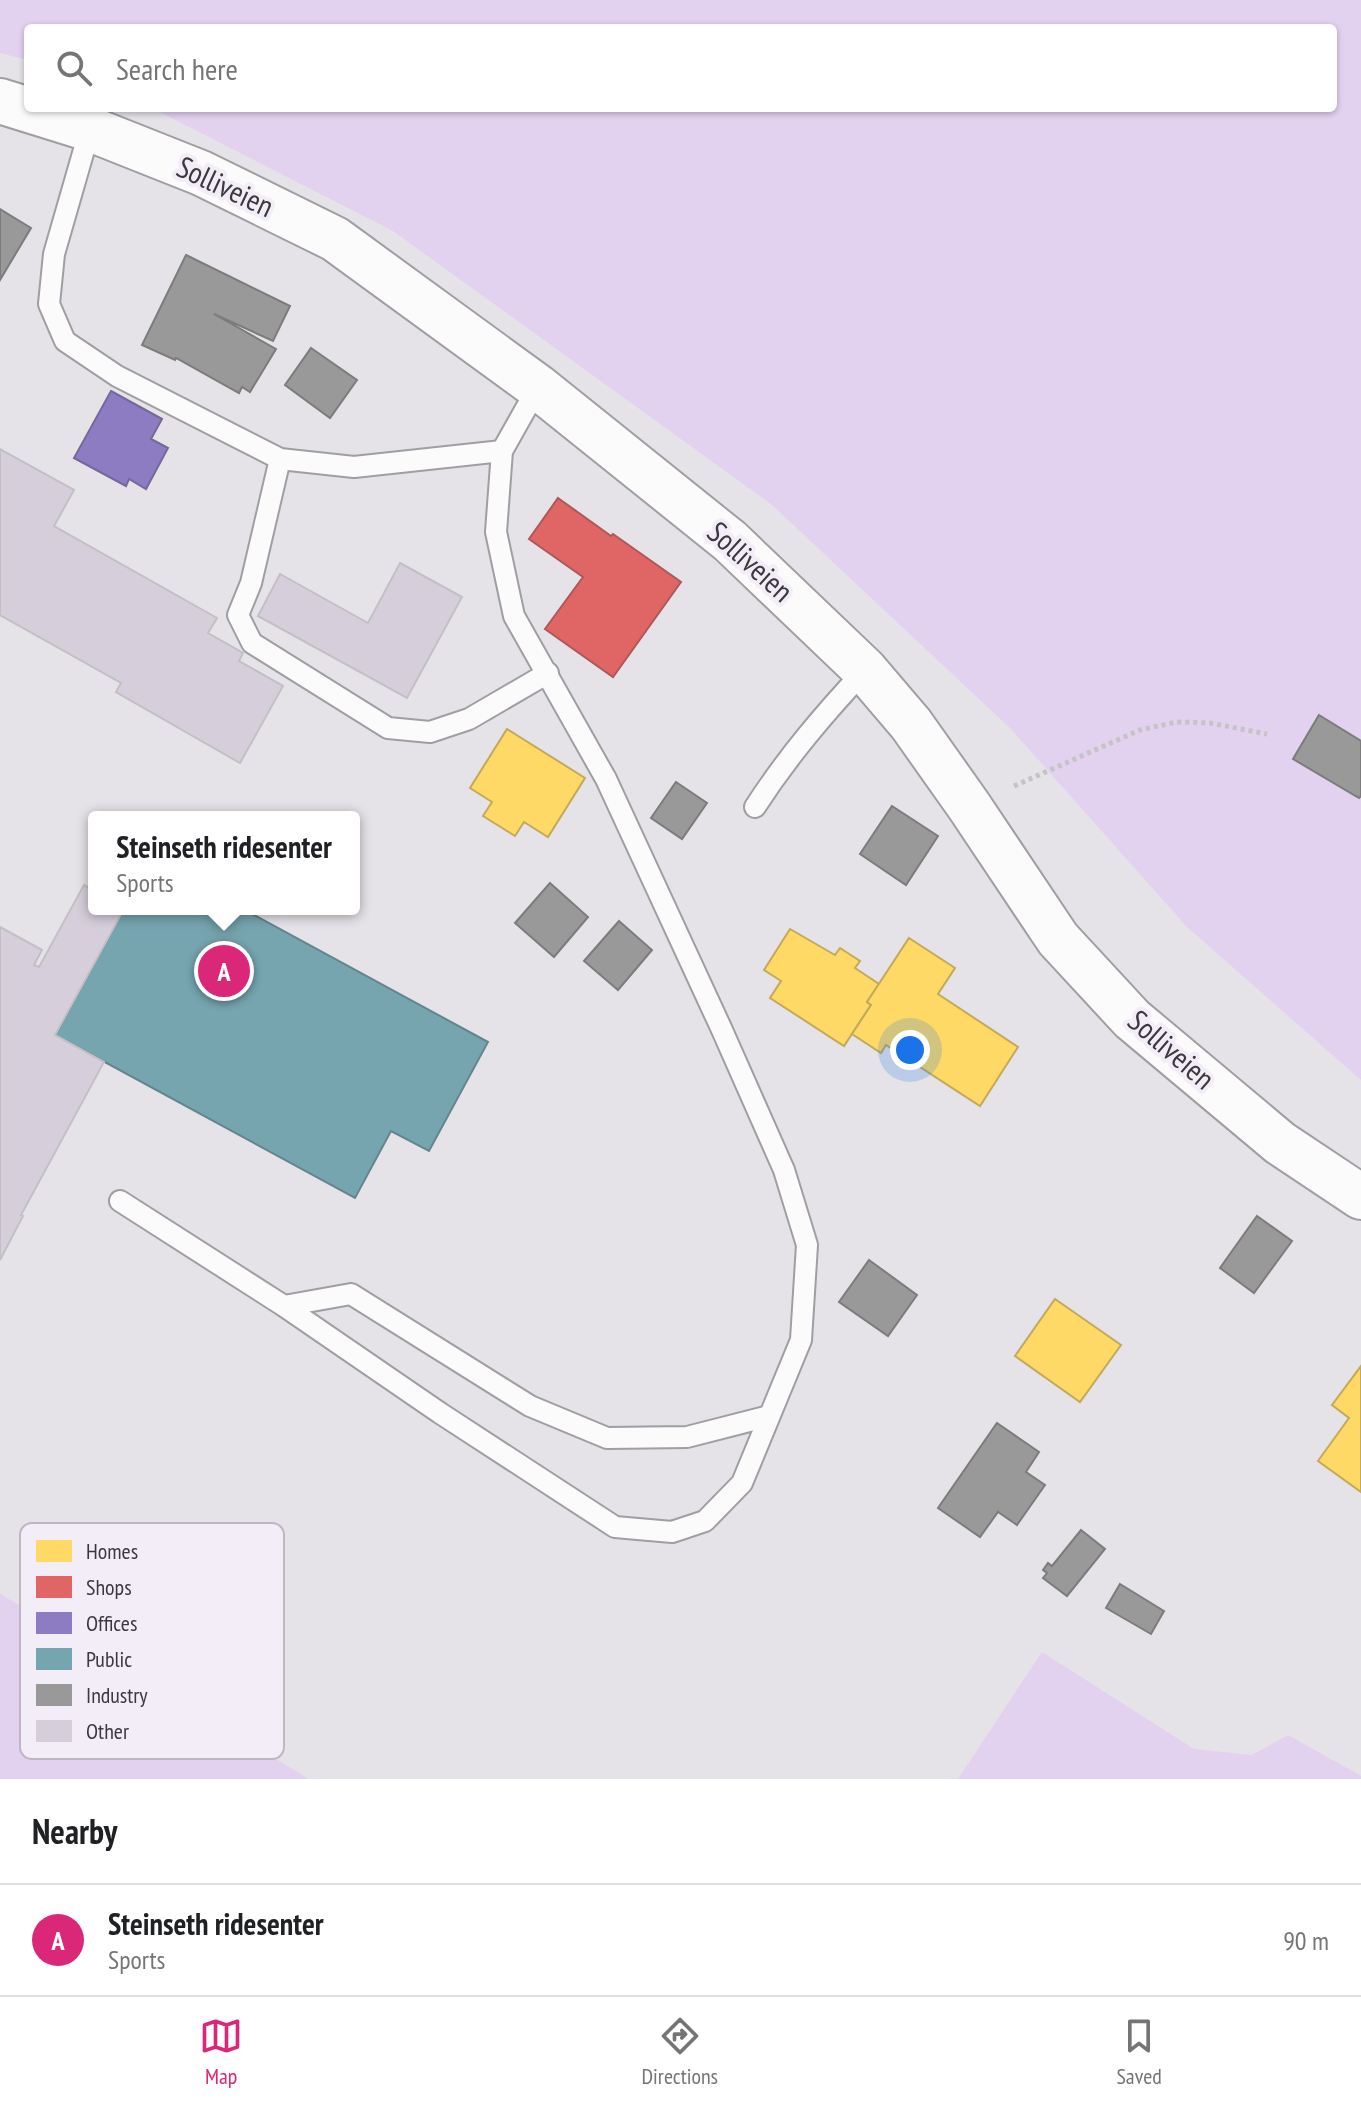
<!DOCTYPE html>
<html lang="en">
<head>
<meta charset="utf-8">
<style>
	:root { --surface:#fff; --page:#f2f2f2; --text:#202124; --muted:#757577; --line:#e0e0e0; --accent:#db2777 }
	body { margin:0; font-family:"PT Sans Narrow",sans-serif; background:var(--page); color:var(--text) }
	.you { position:absolute; left:910px; top:1050px; width:28px; height:28px; margin:-20px; border:6px solid #fff; border-radius:50%; background:#1a73e8; box-shadow:0 0 0 12px #1a73e833 }
	.badge { display:grid; place-items:center; width:52px; height:52px; border-radius:50%; background:var(--accent); color:#fff; font-size:26px; font-weight:700 }
	.pin { position:absolute; translate:-50% -50%; border:4px solid #fff; box-shadow:0 2px 8px #0006 }
	.popup { position:absolute; left:88px; top:811px; width:272px; height:104px; box-sizing:border-box; display:grid; place-content:center; border-radius:8px; background:var(--surface); filter:drop-shadow(0 2px 6px #0005); font-size:26px; white-space:nowrap; color:var(--muted) }
	.popup b { font-size:30px; color:var(--text) }
	.popup::after { content:''; position:absolute; left:50%; top:100%; margin-left:-16px; border:16px solid transparent; border-top-color:var(--surface) }
	.list { margin:0; padding:0; list-style:none }
	h2 { display:flex; justify-content:space-between; align-items:center; height:104px; margin:0; padding:0 32px; font-size:34px }
	h2 small { font-size:26px; font-weight:400; color:var(--muted) }
	.list li { display:grid; grid-template-columns:52px 1fr auto; gap:24px; align-items:center; box-sizing:border-box; height:112px; padding:0 32px; border-top:2px solid var(--line) }
	.list b { display:block; font-size:30px; white-space:nowrap }
	.list p { margin:0; font-size:26px; white-space:nowrap; color:var(--muted) }
	.list em { font-size:26px; font-style:normal; color:var(--muted) }
	.icon { flex:none; width:44px; height:44px; fill:none; stroke:currentColor; stroke-width:2; stroke-linecap:round; stroke-linejoin:round }
	.map { position:relative; flex:none; width:1361px; height:1779px; overflow:hidden }
	.search { position:absolute; background:var(--surface); box-shadow:0 2px 6px #0004; left:24px; right:24px; top:24px; height:88px; display:flex; align-items:center; gap:20px; box-sizing:border-box; padding:0 28px; border-radius:8px; color:var(--muted); font-size:30px }
	.sheet { height:216px; background:var(--surface) }
	nav { display:flex; justify-content:space-around; align-items:center; box-sizing:border-box; height:112px; border-top:2px solid var(--line); background:var(--surface); font-size:22px; color:var(--muted) }
	nav a { display:grid; justify-items:center; gap:4px }
	nav .on { color:var(--accent) }
	.map>svg:first-child { display:block }
	.green { fill:#e3d1f0 }
	.homes { fill:#ffd966; stroke:#c4a95a; stroke-width:2 }
	.shops { fill:#e06666; stroke:#ae585a; stroke-width:2 }
	.offices { fill:#8e7cc3; stroke:#75689b; stroke-width:2 }
	.public { fill:#76a5af; stroke:#64858d; stroke-width:2 }
	.industry { fill:#999; stroke:#7d7c7d; stroke-width:2 }
	.building { fill:#d7cedc; stroke:#c3c0c5; stroke-width:2 }
	.lines { fill:none; stroke-linecap:round; stroke-linejoin:round }
	.service-casing { stroke:#a09ea3; stroke-width:24 }
	.tertiary-casing { stroke:#a09ea3; stroke-width:48 }
	.path { stroke:#c4c3c5; stroke-width:5; stroke-dasharray:4 4; stroke-linecap:butt }
	.service { stroke:#fbfbfc; stroke-width:20 }
	.tertiary { stroke:#fbfbfc; stroke-width:44 }
	.labels { text-anchor:middle; stroke-width:8; stroke-linejoin:round; paint-order:stroke }
	.street-label { font-size:30px; fill:#3b393d; stroke:#f3edf8 }
	.key { fill:#f3edf8; stroke:#bcb7c0; stroke-width:2 }
	.key-label { font-size:22px; fill:#3b393d }
</style>
</head>
<body>
<div class="map">
<svg width="1361" height="1779" viewBox="0 0 1361 1779">
	<rect width="100%" height="100%" fill="#e5e2e8"/>
	<g class="green">
		<path d="M0,0H1361V1080L1187,927L1011,729L771,504L393,231L152,108H1333V28H28V60L0,53Z"/>
		<path d="M0,1594L7,1598L309,1779H0Z"/>
		<path d="M1042,1652L1194,1749L1252,1755L1288,1735L1361,1776V1779H958Z"/>
	</g>
	<g class="homes">
		<path d="M507,729L585,778L548,837L524,822L515,836L483,816L492,802L470,788Z"/>
		<path d="M790,929L835,955L840,948L860,961L855,968L879,984L867,1002L871,1005L844,1046L770,998L781,981L764,970Z"/>
		<path d="M909,938L955,968L938,994L1018,1047L980,1106L886,1045L881,1053L852,1034L871,1005L867,1002Z"/>
		<path d="M1055,1299L1121,1345L1080,1402L1015,1356Z"/>
		<path d="M1361,1366V1492L1318,1461L1349,1418L1332,1405Z"/>
	</g>
	<path class="shops" d="M558,498L611,536L613,534L681,582L613,677L545,629L583,577L529,539Z"/>
	<path class="offices" d="M111,391L162,419L151,439L168,448L146,489L129,479L126,486L74,458Z"/>
	<path class="public" d="M124,909H243L488,1042L429,1151L391,1131L355,1198L55,1035Z"/>
	<g class="industry">
		<path d="M0,209L31,228L0,280Z"/>
		<path d="M186,255L290,306L273,341L214,314L276,349L250,392L242,387L239,393L176,358L175,360L142,345Z"/>
		<path d="M311,348L357,380L330,418L285,385Z"/>
		<path d="M1319,715L1361,741V796L1359,798L1293,759Z"/>
		<path d="M676,782L707,803L682,839L651,818Z"/>
		<path d="M892,806L938,836L906,885L860,854Z"/>
		<path d="M550,883L588,917L554,957L515,923Z"/>
		<path d="M619,921L652,950L618,990L584,961Z"/>
		<path d="M1257,1216L1292,1241L1254,1293L1220,1268Z"/>
		<path d="M869,1260L917,1295L888,1336L839,1302Z"/>
		<path d="M997,1423L1039,1452L1026,1472L1045,1485L1017,1525L998,1512L980,1537L938,1508Z"/>
		<path d="M1081,1530L1105,1549L1067,1596L1043,1578L1047,1573L1043,1570L1048,1563L1052,1566Z"/>
		<path d="M1120,1584L1164,1611L1151,1634L1106,1608Z"/>
	</g>
	<g class="building">
		<path d="M0,449L74,490L54,526L217,618L208,633L243,653L239,661L283,686L240,763L116,692L121,683L0,615Z"/>
		<path d="M400,563L462,597L407,698L258,616L280,574L368,623Z"/>
		<path d="M84,885L94,890V909H124L55,1035L104,1062L21,1215L23,1216L0,1260V927L42,950L34,965L39,967Z"/>
	</g>
	<g class="lines">
		<g class="service-casing">
			<g id="service">
				<path d="M90,129L54,254L49,304L65,341L117,376L280,459L354,467L502,451"/>
				<path d="M280,459L251,583L238,615L252,643L388,728L430,732L469,719L548,673"/>
				<path d="M755,807C788,756 824,714 865,670"/>
				<path d="M120,1201L284,1306L440,1413L615,1527L672,1532L705,1521L742,1483L801,1340L807,1245L784,1170L722,1030L606,779L514,616L496,532L502,451L538,387"/>
				<path d="M284,1306L351,1294L530,1406L607,1438L687,1437L769,1416"/>
			</g>
		</g>
		<g class="tertiary-casing">
			<path id="tertiary" d="M0,101L90,129L201,173L335,239L538,387L730,541L865,670L911,724L969,806L1058,939L1132,1019L1280,1143L1361,1197"/>
		</g>
		<path class="path" d="M1014,786L1140,730L1177,722L1210,723L1267,734"/>
		<use href="#service" class="service"/>
		<use href="#tertiary" class="tertiary"/>
	</g>
	<g class="labels">
		<g class="street-label">
			<text transform="translate(225 187) rotate(25)" y="10">Solliveien</text>
			<text transform="translate(750 562) rotate(42)" y="10">Solliveien</text>
			<text transform="translate(1171 1050) rotate(41)" y="10">Solliveien</text>
		</g>
	</g>
	<rect x="20" y="1523" width="264" height="236" rx="12" class="key"/>
	<rect x="36" y="1540" width="36" height="22" fill="#ffd966"/>
	<rect x="36" y="1576" width="36" height="22" fill="#e06666"/>
	<rect x="36" y="1612" width="36" height="22" fill="#8e7cc3"/>
	<rect x="36" y="1648" width="36" height="22" fill="#76a5af"/>
	<rect x="36" y="1684" width="36" height="22" fill="#999"/>
	<rect x="36" y="1720" width="36" height="22" fill="#d7cedc"/>
	<g class="key-label">
		<text x="86" y="1559">Homes</text>
		<text x="86" y="1595">Shops</text>
		<text x="86" y="1631">Offices</text>
		<text x="86" y="1667">Public</text>
		<text x="86" y="1703">Industry</text>
		<text x="86" y="1739">Other</text>
	</g>
</svg>
<div class="you"></div>
<div class="pin badge" style="left:224px;top:971px">A</div>
<div class="popup"><b>Steinseth ridesenter</b>Sports</div>
<div class="search"><svg class="icon" aria-label="search" viewBox="0 0 24 24"><circle cx="10" cy="10" r="6"/><path d="M15 15l6 6"/></svg>Search here</div>
</div>
<section class="sheet">
<h2>Nearby<small></small></h2>
<ul class="list">
<li><span class="badge">A</span><div><b>Steinseth ridesenter</b><p>Sports</p></div><em>90 m</em></li>
</ul>
</section>
<nav>
<a class="on"><svg class="icon" aria-label="map" viewBox="0 0 24 24"><path d="M3 6l6-2 6 2 6-2v14l-6 2-6-2-6 2zM9 4v14M15 6v14"/></svg>Map</a>
<a><svg class="icon" aria-label="directions" viewBox="0 0 24 24"><path d="M12 3l9 9-9 9-9-9zM9 14v-3h6M13 9l2 2-2 2"/></svg>Directions</a>
<a><svg class="icon" aria-label="saved" viewBox="0 0 24 24"><path d="M7 4h10v16l-5-4-5 4z"/></svg>Saved</a>
</nav>
</body>
</html>
